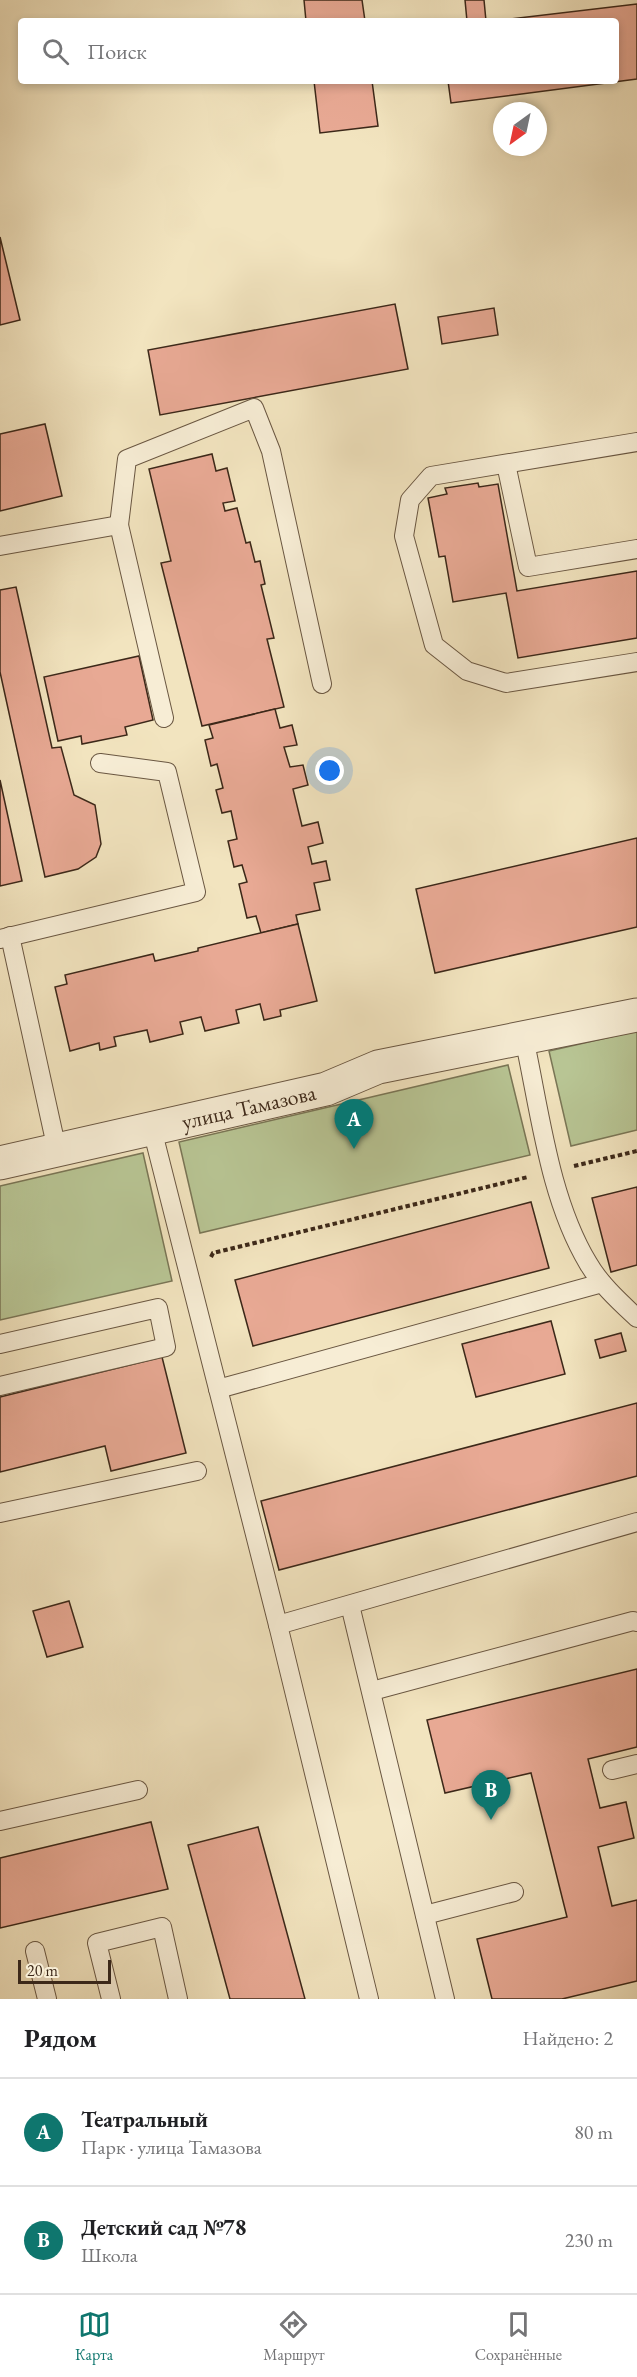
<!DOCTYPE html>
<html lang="ru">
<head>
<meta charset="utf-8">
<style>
	:root { --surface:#fff; --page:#f6f6f6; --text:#202124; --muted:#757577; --line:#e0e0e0; --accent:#0f766e }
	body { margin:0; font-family:"EB Garamond",serif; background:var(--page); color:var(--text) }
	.compass { position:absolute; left:493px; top:102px; width:54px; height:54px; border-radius:50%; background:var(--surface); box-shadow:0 3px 9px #0003; rotate:213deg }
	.scale { position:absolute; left:18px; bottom:15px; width:93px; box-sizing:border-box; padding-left:6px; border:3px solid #3c2819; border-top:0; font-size:16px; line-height:21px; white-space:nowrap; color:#3c2819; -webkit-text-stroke:4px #f7edd5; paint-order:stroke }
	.you { position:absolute; left:330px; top:771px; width:21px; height:21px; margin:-15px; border:4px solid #fff; border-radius:50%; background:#1a73e8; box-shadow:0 0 0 9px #1a73e833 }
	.badge { display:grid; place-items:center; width:39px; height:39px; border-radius:50%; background:var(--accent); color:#fff; font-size:20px; font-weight:700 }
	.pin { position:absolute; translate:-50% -50px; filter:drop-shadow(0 2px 3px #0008) }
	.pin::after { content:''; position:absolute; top:32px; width:21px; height:18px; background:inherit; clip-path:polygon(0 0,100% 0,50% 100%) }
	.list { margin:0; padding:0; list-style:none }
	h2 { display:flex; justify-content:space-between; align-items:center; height:78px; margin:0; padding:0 24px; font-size:26px }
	h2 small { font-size:20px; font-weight:400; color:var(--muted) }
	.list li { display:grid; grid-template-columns:39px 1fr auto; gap:18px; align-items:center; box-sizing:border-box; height:108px; padding:0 24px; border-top:2px solid var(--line) }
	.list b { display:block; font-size:22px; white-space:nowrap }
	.list p { margin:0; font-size:20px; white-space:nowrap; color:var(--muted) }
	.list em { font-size:20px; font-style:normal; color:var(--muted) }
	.icon { flex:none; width:33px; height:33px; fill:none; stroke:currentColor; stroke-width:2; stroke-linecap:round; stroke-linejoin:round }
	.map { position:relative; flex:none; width:637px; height:1999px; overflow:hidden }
	.search { position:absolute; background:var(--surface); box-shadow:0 3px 9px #0003; left:18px; right:18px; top:18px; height:66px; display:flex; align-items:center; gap:15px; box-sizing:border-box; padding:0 21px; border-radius:6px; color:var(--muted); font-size:22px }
	.sheet { height:294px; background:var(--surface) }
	nav { display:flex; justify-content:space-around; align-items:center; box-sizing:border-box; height:84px; border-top:2px solid var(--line); background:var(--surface); font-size:16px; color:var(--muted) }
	nav a { display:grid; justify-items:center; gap:3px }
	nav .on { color:var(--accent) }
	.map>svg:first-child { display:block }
	.green { fill:#b8c594; stroke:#7a7656; stroke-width:1.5 }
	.building { fill:#e8a994; stroke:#3c2819; stroke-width:1.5 }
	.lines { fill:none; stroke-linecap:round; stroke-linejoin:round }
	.service-casing { stroke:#6a5742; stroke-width:20 }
	.minor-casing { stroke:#6a5742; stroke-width:35 }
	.path { stroke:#3c2819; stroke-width:4; stroke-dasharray:4.5 3; stroke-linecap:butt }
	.service { stroke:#f7edd5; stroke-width:18 }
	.minor { stroke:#f7edd5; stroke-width:33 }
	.labels { text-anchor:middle; stroke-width:5; stroke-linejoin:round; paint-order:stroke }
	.street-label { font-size:22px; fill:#3c2819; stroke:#f7edd5 }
</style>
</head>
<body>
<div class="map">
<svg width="637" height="1999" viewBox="0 0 637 1999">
	<rect width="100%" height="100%" fill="#f2e4bf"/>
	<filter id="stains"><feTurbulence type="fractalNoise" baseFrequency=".00333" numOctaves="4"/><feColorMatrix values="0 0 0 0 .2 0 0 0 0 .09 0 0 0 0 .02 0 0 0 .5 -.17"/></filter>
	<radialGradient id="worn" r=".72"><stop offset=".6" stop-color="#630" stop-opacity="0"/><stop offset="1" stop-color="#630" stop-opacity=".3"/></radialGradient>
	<g class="green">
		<path d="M637,1031V1130L571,1146L549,1051Z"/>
		<path d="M508,1065L530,1155L200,1233L179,1142Z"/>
		<path d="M143,1153L172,1281L0,1320V1186Z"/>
	</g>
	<g class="building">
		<path d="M304,0H362L365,21H306Z"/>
		<path d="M465,0H484L486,21H467Z"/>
		<path d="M637,4V79L451,103L448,81H616V21H494Z"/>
		<path d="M314,81H372L378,126L320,133Z"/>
		<path d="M0,237L20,320L0,325Z"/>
		<path d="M395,304L408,369L160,415L148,350Z"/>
		<path d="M494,308L498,335L442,344L438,317Z"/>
		<path d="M45,424L62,496L0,511V434Z"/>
		<path d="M212,454L216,471L227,468L235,501L223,503L225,511L237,508L246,543L250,542L255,562L260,561L265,584L261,585L274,638L267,639L284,707L202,726L161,563L171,561L149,469Z"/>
		<path d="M478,483L479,487L498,484L517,591L637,571V638L518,658L506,593L453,602L445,556L439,557L428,498L447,494L445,488Z"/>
		<path d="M16,587L52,748L61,747L74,795L95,805L101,844L96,857L78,869L45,877L0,672V590Z"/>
		<path d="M139,656L153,720L125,727L127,735L82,744L81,736L58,741L44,677Z"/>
		<path d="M275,709L280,728L292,725L297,745L284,747L290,767L303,765L308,785L293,789L302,826L318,822L323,843L308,847L312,864L326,861L330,880L314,883L320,910L296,915L298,924L261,933L256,916L247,918L239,884L247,882L242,865L234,867L228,841L237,839L231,811L222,813L216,790L223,788L217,764L211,766L205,740L213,738L209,725Z"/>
		<path d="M0,780L22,881L0,886Z"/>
		<path d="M637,838V927L435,973L416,889Z"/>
		<path d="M298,924L317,1001L280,1010L281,1016L264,1020L260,1004L236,1010L239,1023L205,1031L201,1017L180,1022L183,1034L150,1042L147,1030L114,1037L116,1046L100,1050L99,1043L70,1051L55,987L67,984L65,975L153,954L155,961L198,951V948Z"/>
		<path d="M637,1187V1265L611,1272L592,1198Z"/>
		<path d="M531,1202L549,1268L253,1346L235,1280Z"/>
		<path d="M551,1321L565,1374L476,1397L462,1344Z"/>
		<path d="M621,1333L626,1351L600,1358L595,1340Z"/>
		<path d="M162,1357L186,1453L111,1471L105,1446L0,1472V1397Z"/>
		<path d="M637,1403V1476L279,1570L261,1501Z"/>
		<path d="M69,1601L83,1647L47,1657L33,1611Z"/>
		<path d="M637,1669V1747L588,1759L600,1808L626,1802L634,1838L598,1847L612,1906L637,1900V1981L562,1999H492L477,1939L567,1917L531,1773L445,1793L427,1720Z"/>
		<path d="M151,1822L168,1889L0,1928V1858Z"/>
		<path d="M258,1827L305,1999H230L188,1845Z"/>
	</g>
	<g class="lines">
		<g class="service-casing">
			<g id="service">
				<path d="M637,442L431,476L410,500L404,536L434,645L467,671L506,683L637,662"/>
				<path d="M506,464L528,567L637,549"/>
				<path d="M119,525L127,459L254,408L271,451L322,684"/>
				<path d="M0,546L119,525L164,718"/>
				<path d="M10,936L57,1150"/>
				<path d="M0,939L196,892L167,772L100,763"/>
				<path d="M524,1038C540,1111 549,1198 588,1263C600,1284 620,1302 637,1318"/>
				<path d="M152,1129L278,1625"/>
				<path d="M0,1344L158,1308L166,1347L0,1386"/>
				<path d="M218,1389L602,1283"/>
				<path d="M0,1513L197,1471"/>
				<path d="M350,1605L445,1999"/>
				<path d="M372,1691L633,1621L637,1622"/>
				<path d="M612,1770L637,1764"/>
				<path d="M0,1821L138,1790"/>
				<path d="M425,1915L514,1892"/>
				<path d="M35,1951L47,1999"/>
				<path d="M111,1999L97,1943L162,1927L178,1999"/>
				<path d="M369,1999L278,1625L637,1522"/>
			</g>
		</g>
		<g class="minor-casing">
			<g id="minor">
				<path id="s1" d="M0,1163L326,1089L378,1067L637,1015"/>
			</g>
		</g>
		<g class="path">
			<path d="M574,1166L637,1151"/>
			<path d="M211,1257L213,1253L528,1177"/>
		</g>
		<use href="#service" class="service"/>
		<use href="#minor" class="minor"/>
	</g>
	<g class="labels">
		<g class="street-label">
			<text dy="8" stroke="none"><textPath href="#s1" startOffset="255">улица Тамазова</textPath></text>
		</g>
	</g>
	<rect width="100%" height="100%" filter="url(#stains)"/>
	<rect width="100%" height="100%" fill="url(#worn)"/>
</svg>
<svg class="compass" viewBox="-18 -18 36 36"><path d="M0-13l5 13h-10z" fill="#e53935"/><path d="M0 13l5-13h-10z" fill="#757577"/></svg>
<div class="scale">20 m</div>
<div class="you"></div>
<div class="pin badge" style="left:354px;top:1149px">A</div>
<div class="pin badge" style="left:491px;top:1820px">B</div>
<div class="search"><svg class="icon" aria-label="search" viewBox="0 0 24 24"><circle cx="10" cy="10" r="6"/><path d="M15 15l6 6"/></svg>Поиск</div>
</div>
<section class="sheet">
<h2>Рядом<small>Найдено: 2</small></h2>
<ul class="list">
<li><span class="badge">A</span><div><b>Театральный</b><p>Парк · улица Тамазова</p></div><em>80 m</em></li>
<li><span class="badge">B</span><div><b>Детский сад №78</b><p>Школа</p></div><em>230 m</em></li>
</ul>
</section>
<nav>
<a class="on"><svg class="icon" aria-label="map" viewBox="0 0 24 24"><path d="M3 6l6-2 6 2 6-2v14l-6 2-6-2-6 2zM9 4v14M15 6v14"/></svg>Карта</a>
<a><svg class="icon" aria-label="directions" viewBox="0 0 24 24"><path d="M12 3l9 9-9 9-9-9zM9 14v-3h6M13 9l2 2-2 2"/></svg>Маршрут</a>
<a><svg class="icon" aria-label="saved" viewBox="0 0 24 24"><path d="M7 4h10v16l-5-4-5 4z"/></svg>Сохранённые</a>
</nav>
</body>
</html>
